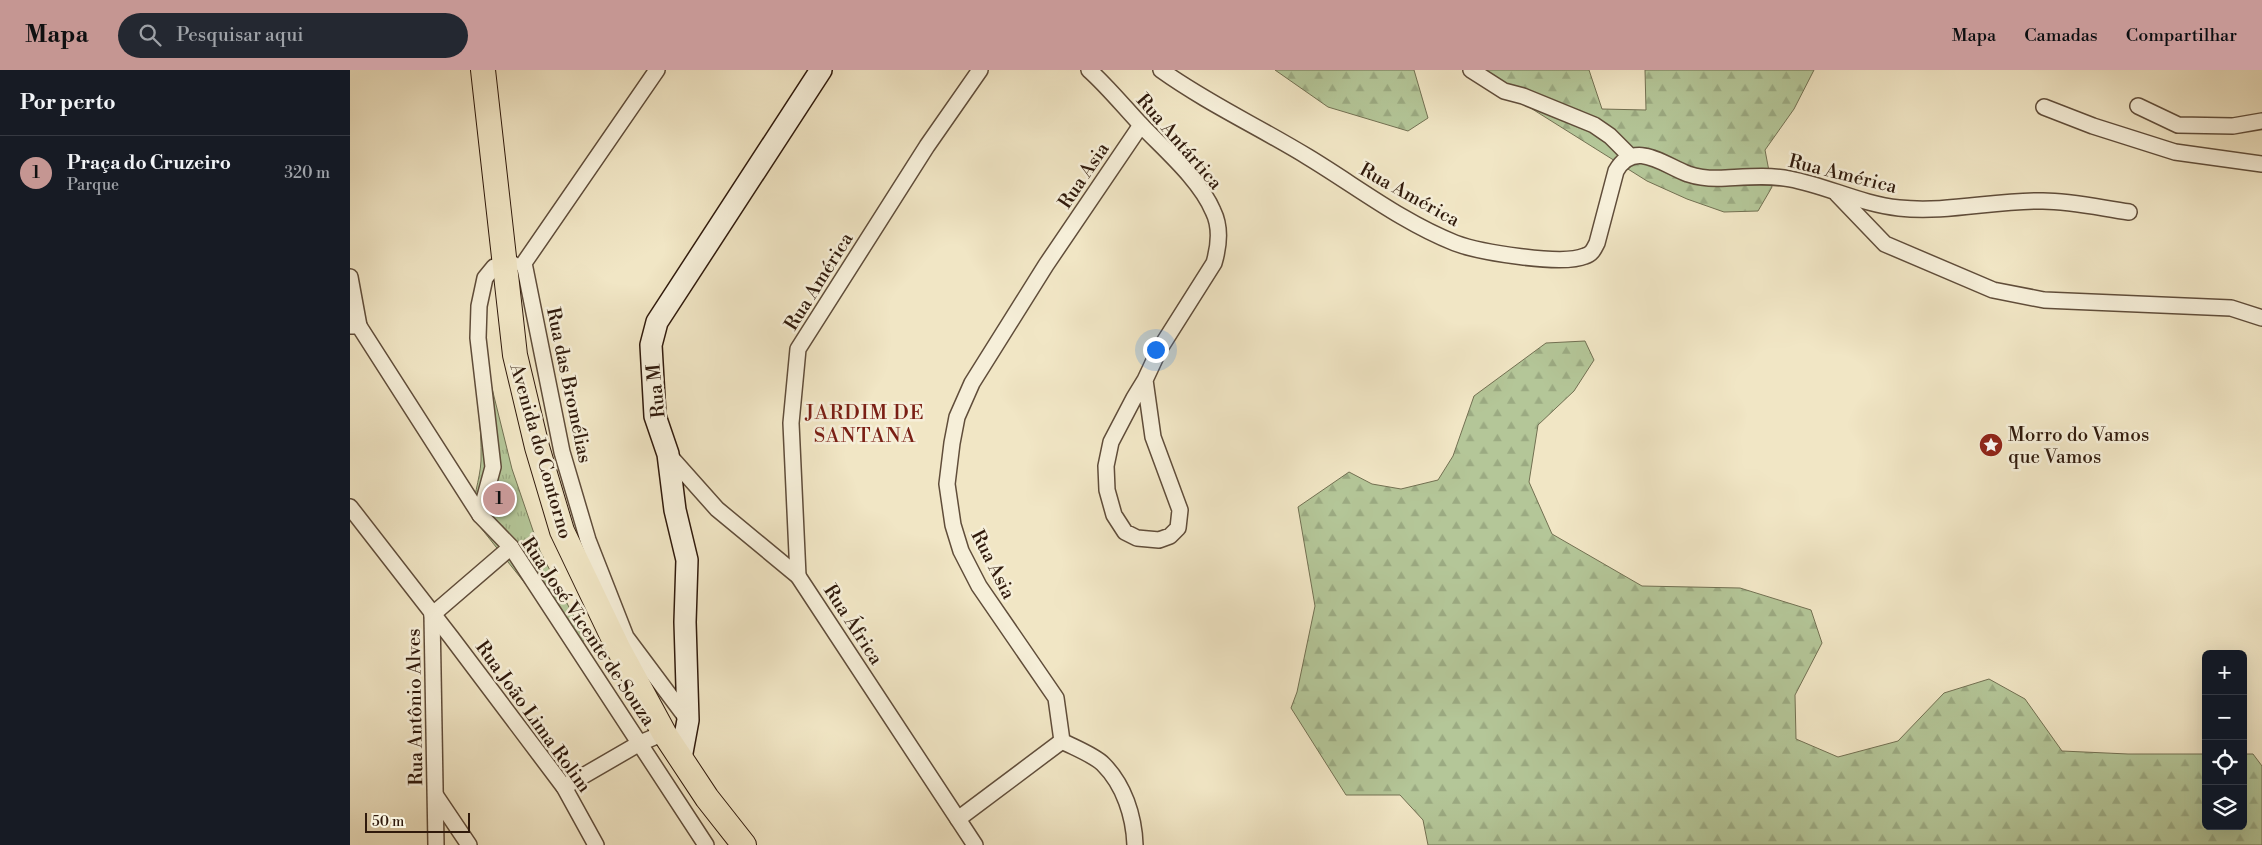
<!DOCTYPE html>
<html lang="pt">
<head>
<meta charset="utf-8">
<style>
	:root { --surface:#171b24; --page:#242831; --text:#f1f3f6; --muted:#9ea1a6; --line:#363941; --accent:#c59692 }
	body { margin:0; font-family:"Libre Bodoni",serif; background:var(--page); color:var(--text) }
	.controls { position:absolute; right:15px; bottom:15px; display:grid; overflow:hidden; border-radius:8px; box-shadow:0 5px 20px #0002 }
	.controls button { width:45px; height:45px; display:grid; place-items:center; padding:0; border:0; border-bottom:1px solid var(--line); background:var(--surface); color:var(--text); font:25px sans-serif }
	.scale { position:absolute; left:15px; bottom:12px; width:105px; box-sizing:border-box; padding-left:5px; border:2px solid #301a0c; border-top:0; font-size:14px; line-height:18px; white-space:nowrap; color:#301a0c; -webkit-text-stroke:4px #f6efd9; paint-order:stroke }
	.you { position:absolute; left:805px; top:279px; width:18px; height:18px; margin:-12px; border:4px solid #fff; border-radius:50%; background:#1a73e8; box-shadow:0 0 0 8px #1a73e833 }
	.badge { display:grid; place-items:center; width:32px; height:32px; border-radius:50%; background:var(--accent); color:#111; font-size:16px; font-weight:700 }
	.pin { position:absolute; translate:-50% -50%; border:2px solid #fff; box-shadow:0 1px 5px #0006 }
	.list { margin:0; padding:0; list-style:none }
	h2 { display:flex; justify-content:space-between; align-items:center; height:65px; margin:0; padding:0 20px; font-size:21px }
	h2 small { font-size:16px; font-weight:400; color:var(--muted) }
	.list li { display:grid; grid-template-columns:32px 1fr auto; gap:15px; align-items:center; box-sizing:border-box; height:75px; padding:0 20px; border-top:1px solid var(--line) }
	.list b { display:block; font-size:19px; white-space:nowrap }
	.list p { margin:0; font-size:16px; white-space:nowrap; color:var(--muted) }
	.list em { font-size:16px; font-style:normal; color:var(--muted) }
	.icon { flex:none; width:28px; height:28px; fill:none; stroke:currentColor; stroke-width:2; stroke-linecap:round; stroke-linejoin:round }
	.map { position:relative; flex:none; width:1912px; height:775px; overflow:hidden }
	header { display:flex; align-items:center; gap:30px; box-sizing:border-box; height:70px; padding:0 25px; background:var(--accent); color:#111 }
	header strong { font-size:24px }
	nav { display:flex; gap:28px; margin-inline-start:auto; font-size:18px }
	.search { width:350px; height:45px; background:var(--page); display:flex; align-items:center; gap:12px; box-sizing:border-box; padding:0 18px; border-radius:28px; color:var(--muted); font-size:19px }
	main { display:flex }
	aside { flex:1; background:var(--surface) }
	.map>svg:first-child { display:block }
	.forest { fill:url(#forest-firs); stroke:#727052 }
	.park { fill:url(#park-tufts); stroke:#727052 }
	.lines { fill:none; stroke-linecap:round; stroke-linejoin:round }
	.street-casing { stroke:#604d3a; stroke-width:18 }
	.secondary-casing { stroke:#301a0c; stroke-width:24 }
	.primary-casing { stroke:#301a0c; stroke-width:26 }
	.street { stroke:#f6efd9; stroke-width:15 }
	.secondary { stroke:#f6efd9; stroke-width:21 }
	.primary { stroke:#f1e6c5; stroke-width:24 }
	.labels { text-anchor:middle; stroke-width:5; stroke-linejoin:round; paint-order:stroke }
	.street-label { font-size:19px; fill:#301a0c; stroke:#f6efd9 }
	.poi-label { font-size:19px; fill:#301a0c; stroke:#f6efd9; text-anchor:start }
	.neighbourhood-label { font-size:20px; letter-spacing:1px; fill:#7a1f14; stroke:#f6efd9 }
</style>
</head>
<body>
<header>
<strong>Mapa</strong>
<div class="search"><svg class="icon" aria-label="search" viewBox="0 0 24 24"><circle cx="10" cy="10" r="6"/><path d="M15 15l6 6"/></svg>Pesquisar aqui</div>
<nav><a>Mapa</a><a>Camadas</a><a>Compartilhar</a></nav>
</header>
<main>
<aside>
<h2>Por perto<small></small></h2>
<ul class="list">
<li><span class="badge">1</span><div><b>Praça do Cruzeiro</b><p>Parque</p></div><em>320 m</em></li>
</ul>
</aside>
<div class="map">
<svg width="1912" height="775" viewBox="0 0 1912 775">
	<defs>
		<pattern id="forest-firs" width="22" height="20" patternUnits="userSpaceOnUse" patternTransform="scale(1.25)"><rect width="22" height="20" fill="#b4c698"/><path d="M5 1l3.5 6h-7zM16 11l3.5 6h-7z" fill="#9baa82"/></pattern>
		<pattern id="park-tufts" width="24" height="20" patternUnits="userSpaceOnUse" patternTransform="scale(1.25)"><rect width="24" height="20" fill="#b4c698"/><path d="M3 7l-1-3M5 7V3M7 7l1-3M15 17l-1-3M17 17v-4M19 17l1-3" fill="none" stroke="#9baa82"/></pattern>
	</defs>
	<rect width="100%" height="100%" fill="#f1e6c5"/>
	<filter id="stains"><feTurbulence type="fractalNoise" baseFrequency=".004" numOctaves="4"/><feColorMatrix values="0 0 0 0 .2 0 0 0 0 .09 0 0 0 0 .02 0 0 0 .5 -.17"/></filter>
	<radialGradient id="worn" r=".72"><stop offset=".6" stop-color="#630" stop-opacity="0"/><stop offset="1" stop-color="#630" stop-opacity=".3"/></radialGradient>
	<g class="forest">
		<path d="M925,0H1064L1078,48L1058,61L978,37Z"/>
		<path d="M1120,0H1239L1252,39L1296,40L1295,0H1464L1444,39L1415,80L1422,117L1408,141L1374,142L1337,129L1297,111Z"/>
		<path d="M1235,271L1244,290L1224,321L1188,355L1179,412L1202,464L1292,516L1390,518L1461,540L1472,573L1445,625L1446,669L1488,687L1548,671L1594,623L1639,609L1675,629L1712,681L1778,684H1856V756H1893V684H1903L1912,696V775H1078L1073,750L1050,725H996L941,638L947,622L965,536L948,437L999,402L1022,414L1051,419L1088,410L1103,386L1124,326L1196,273Z"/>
	</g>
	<path class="park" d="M123,282L134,286L162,399L190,481L236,570L224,575L123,448C122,429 130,410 131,391C132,355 126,318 123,282Z"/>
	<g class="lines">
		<g class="street-casing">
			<g id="street">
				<path d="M307,0L174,193L212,382L238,470L276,567L338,650"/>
				<path d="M739,0C758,17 774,37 792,56C815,80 850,110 863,141C871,157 869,176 864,193L809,280L795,310L784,328L761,372L756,396L757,420L764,445L775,462L787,468L809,470L820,466L828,458L830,440L803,367L795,310"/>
				<path d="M811,0C857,33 909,57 958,87C1006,116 1052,152 1105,173C1129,182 1212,196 1235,186C1242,184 1244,179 1247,173L1266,101C1284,69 1314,95 1338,104C1350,108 1363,109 1376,108C1397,107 1419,105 1440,109C1477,116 1511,134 1549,138C1598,143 1645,130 1693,131C1721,131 1751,138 1779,142"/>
				<path d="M1121,0L1154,21L1173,26L1244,55L1260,66L1280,86"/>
				<path d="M1788,36L1828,55L1883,56L1912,51"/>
				<path d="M1694,37L1743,56L1825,82L1912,94"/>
				<path d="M1487,124L1535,174L1643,220L1694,230L1881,238L1912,248"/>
				<path d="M0,207L9,256"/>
				<path d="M0,256H9L130,445L161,477L356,775"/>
				<path d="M318,384L367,439L448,506L625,775"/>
				<path d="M0,437L101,567L214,717L246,775"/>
				<path d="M130,445L143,397L128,268L129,236L135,208L144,197L163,194"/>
				<path d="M448,506L441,353L448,279L577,76L630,0"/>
				<path d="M82,545L86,775"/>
				<path d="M82,545L161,477"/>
				<path d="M214,717L290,673L314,663"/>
				<path d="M86,726L119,775"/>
				<path d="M608,749L712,671"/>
				<path d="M785,775C784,746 774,715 753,694C744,685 723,677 712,671L706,628L629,516L611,481L603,455L597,414L602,373L607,347L622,313L696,195L791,55"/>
			</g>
		</g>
		<g class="secondary-casing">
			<path id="secondary" d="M331,688L338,650L335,552L337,490L325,440L318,384L305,346L301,275L307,252L471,0"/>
		</g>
		<g class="primary-casing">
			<path id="primary" d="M133,0L165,285L187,377L212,461L268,578L314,663L357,728L394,775"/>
		</g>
		<use href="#street" class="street"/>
		<use href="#secondary" class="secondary"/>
		<use href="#primary" class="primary"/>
	</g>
	<defs>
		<g id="sight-disc" transform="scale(1.25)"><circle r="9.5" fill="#8f2418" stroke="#f6efd9"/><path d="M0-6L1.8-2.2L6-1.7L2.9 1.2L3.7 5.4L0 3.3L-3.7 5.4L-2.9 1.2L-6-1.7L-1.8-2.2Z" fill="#fff"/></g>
	</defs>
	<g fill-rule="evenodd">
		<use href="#sight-disc" x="1641" y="375"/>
	</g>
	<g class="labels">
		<g class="street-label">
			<text transform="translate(830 71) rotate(49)" y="7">Rua Antártica</text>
			<text transform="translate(1493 103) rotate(14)" y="7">Rua América</text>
			<text transform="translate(733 105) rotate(-56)" y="7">Rua Asia</text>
			<text transform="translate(1060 124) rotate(29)" y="7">Rua América</text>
			<text transform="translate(468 211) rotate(-58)" y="7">Rua América</text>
			<text transform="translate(220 315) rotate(78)" y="7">Rua das Bromélias</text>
			<text transform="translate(305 321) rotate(-96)" y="7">Rua M</text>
			<text transform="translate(192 381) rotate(74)" y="7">Avenida do Contorno</text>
			<text transform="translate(644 494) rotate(63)" y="7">Rua Asia</text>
			<text transform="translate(504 554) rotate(57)" y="7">Rua África</text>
			<text transform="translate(239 561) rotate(56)" y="7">Rua José Vicente de Souza</text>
			<text transform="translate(64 637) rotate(-91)" y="7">Rua Antônio Alves</text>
			<text transform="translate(184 646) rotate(54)" y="7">Rua João Lima Rolim</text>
		</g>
		<g class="poi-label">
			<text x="1658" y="371">Morro do Vamos<tspan x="1658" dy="22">que Vamos</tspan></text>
		</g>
		<g class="neighbourhood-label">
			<text x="515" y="349">JARDIM DE<tspan x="515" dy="23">SANTANA</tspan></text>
		</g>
	</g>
	<rect width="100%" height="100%" filter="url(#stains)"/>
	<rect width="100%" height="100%" fill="url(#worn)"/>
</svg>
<div class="controls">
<button>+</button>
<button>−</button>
<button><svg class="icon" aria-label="locate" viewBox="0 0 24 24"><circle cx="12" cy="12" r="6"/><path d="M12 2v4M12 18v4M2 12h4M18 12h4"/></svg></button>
<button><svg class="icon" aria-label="layers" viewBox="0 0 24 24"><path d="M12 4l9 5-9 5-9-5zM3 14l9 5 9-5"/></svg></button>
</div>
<div class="scale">50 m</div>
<div class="you"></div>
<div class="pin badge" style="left:149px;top:429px">1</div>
</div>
</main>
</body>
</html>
